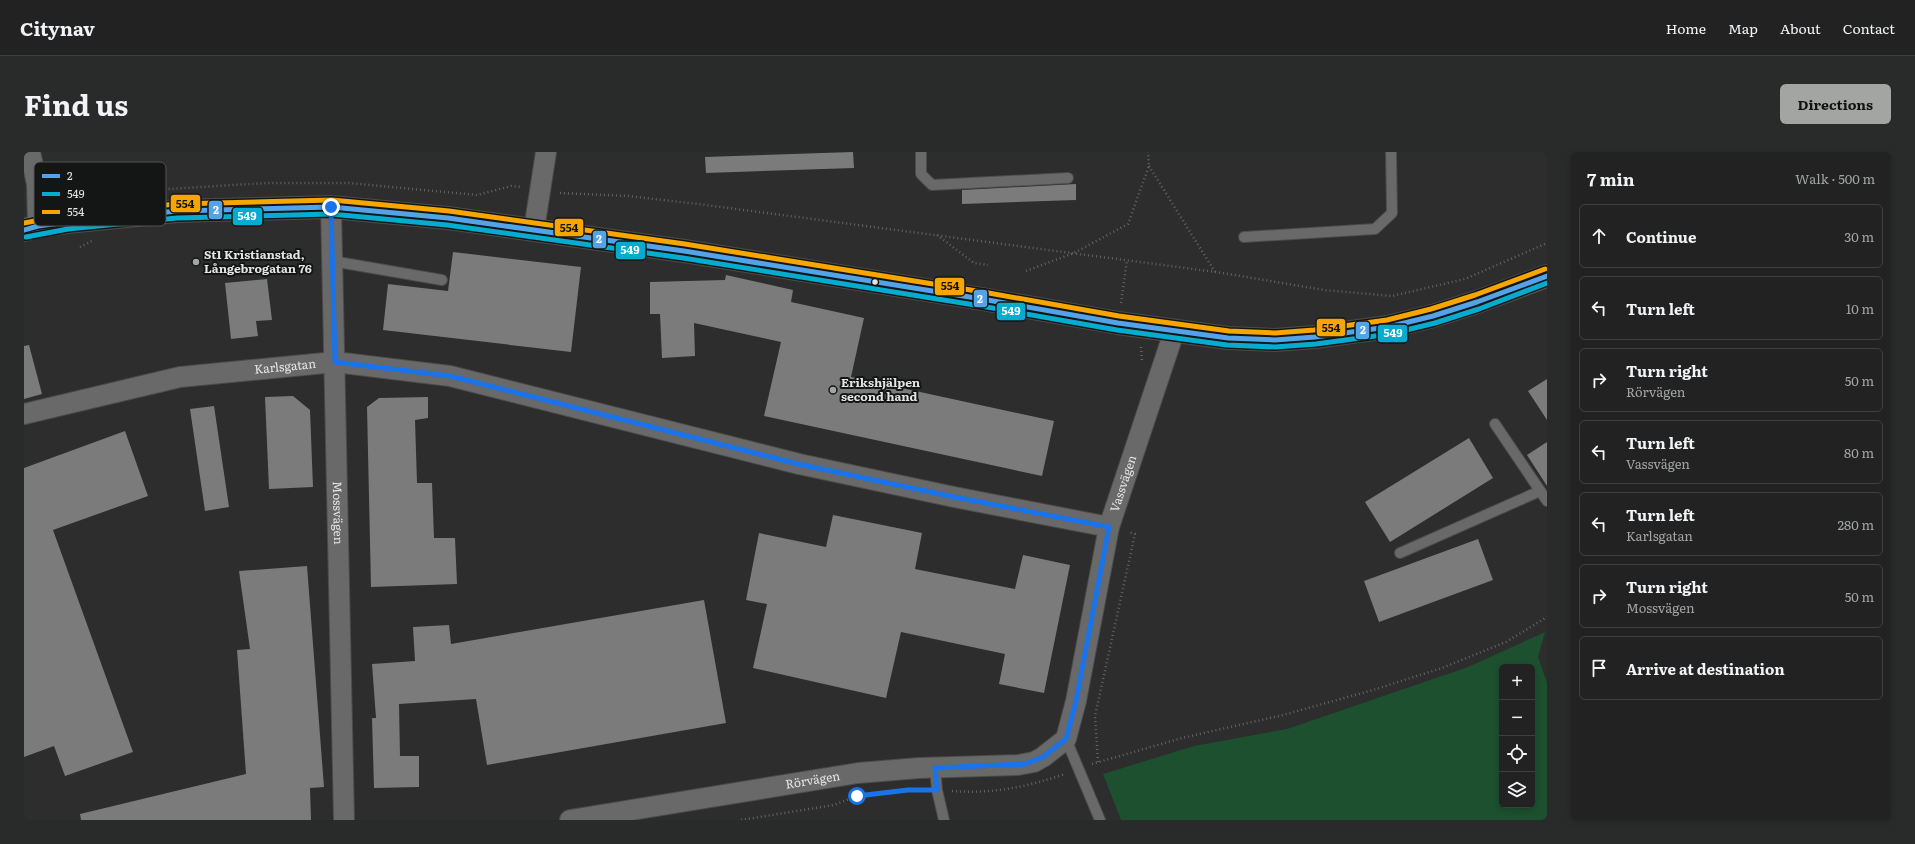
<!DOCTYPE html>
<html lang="en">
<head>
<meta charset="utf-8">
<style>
	:root { --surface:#212221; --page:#292a2a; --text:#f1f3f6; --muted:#a2a4a5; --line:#3e3f3f; --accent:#a3a5a3 }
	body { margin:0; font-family:Literata,serif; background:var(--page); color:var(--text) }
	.controls { position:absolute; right:12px; bottom:12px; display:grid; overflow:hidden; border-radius:6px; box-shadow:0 2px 6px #0003 }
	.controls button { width:36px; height:36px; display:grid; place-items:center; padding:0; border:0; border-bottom:1px solid var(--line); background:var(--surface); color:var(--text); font:20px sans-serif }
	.stop { position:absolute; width:12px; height:12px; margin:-9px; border:3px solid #1a73e8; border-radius:50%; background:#fff }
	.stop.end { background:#1a73e8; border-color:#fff; box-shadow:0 1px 4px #0008 }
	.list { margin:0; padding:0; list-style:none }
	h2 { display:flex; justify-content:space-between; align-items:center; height:52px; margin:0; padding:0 16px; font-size:17px }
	h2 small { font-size:13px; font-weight:400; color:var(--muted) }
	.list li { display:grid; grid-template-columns:26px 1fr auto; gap:12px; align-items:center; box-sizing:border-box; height:64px; margin:0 8px 8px; padding:0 8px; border:1px solid var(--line); border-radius:6px }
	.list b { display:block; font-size:15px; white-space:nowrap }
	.list p { margin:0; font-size:13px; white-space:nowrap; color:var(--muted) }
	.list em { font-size:13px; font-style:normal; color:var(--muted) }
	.icon { flex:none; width:22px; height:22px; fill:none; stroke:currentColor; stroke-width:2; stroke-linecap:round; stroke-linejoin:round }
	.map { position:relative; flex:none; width:1523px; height:668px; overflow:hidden; border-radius:6px }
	header { display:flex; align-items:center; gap:24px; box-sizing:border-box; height:56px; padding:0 20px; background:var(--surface); border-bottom:1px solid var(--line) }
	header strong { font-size:19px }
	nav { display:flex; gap:22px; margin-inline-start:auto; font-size:14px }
	.intro { display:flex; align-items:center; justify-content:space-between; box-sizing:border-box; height:96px; padding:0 24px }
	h1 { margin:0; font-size:28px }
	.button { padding:10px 18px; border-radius:6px; background:var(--accent); color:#111; font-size:14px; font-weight:700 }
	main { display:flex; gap:24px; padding:0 24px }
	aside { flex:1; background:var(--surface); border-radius:6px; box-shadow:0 2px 6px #0003 }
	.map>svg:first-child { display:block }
	.green { fill:#1c502f; fill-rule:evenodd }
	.building { fill:#7a7b7a }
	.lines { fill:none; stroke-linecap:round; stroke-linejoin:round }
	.lane-casing { stroke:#4a4b4a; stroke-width:12 }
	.street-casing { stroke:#4a4b4a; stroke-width:22 }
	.secondary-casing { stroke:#4a4b4a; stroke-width:24 }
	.path { stroke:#636463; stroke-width:2.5; stroke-dasharray:1 3; stroke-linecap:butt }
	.lane { stroke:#686968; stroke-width:10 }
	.street { stroke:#686968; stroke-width:20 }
	.secondary { stroke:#686968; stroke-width:22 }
	.bus-1-casing { stroke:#141615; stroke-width:8 }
	.bus-2-casing { stroke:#141615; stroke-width:8 }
	.bus-3-casing { stroke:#141615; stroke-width:8 }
	.bus-1 { stroke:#53a3e8; stroke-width:5 }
	.bus-2 { stroke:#06acd0; stroke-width:5 }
	.bus-3 { stroke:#f7a600; stroke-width:5 }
	.route { stroke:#1a73e8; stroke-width:5 }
	.poi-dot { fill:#a3a5a3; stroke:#141615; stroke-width:1.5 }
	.bus-dot { fill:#e3e5e3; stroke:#141615; stroke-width:1.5 }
	.labels { text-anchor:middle; stroke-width:4; stroke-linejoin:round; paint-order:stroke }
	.poi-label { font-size:12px; font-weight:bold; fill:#e3e5e3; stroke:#141615; text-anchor:start }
	.street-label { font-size:12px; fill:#e3e5e3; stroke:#141615 }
	.key { fill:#141615; stroke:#525453; stroke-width:1 }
	.key-label { font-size:11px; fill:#e3e5e3 }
	.line-badge { stroke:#141615; stroke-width:1.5 }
	.badge-label { font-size:11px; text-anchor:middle; font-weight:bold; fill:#fff }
	.pale-badge-label { font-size:11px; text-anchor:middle; font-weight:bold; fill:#111 }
</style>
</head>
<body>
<header>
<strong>Citynav</strong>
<nav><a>Home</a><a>Map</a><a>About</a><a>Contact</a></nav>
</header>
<div class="intro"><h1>Find us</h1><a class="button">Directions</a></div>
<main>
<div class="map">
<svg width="1523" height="668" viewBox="0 0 1523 668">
	<rect width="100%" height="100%" fill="#2c2d2c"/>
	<path class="green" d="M1521,480L1514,505L1523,531V668H1097L1079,622L1170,594L1263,577L1444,515ZM1478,515H1508V653H1478Z"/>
	<g class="building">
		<path d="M829,0L830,16L682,21L681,5Z"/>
		<path d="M1052,32V48L938,52V38Z"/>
		<path d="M429,100L557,115L547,200L359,178L364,132L424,139Z"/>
		<path d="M702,123L769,138L767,150L840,166L827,225L1030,269L1018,324L740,264L757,190L670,171L671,204L638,206L636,162H626V130L701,128Z"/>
		<path d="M243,127L248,168L232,169L234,184L207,187L201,131Z"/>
		<path d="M5,193L18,242L0,247V194Z"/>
		<path d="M1523,227V268L1504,239Z"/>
		<path d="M269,244L286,258L289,335L245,337L241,245Z"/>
		<path d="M404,245V266L391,268L393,331H408L410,386H431L433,432L347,435L343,255L355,246Z"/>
		<path d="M190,254L205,355L181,359L166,257Z"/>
		<path d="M101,279L124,344L29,378L109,600L41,624L30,594L0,605V316Z"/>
		<path d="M1445,286L1469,326L1366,390L1341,350Z"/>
		<path d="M1523,290V334L1503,303Z"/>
		<path d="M809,363L898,381L891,417L991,437L999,403L1046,413L1020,541L975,532L981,502L877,480L862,546L729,516L743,452L722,448L735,381L802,395Z"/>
		<path d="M1454,387L1469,428L1355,470L1340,429Z"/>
		<path d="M283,414L300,635L286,636L287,668H57L56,662L222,622L213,498L226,497L215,419Z"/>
		<path d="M680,448L702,571L463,613L452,547L375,552L376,604H395V635L350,636L348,566H352L348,512L391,509L389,475L425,473L427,492Z"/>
	</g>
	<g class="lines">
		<g class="lane-casing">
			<g id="lane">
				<path d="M897,0V22L908,33L1044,26"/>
				<path d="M1220,85L1351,77L1368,61L1367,0"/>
				<path d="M308,109L418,128"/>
				<path d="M1471,272L1523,349"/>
				<path d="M1376,401L1516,339"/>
				<path d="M1042,587L1076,668"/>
				<path d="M911,616L913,638L920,668"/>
			</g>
		</g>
		<g class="street-casing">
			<g id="street">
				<path d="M6,0L13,32L14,74"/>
				<path id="s1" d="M307,55L320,668"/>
				<path d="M510,78L522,0"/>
				<path id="s2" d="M0,262L156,225L311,210L426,224L775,312L930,345L1085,375"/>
				<path id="s3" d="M546,668L834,621L895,616L994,613L1010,610L1019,605L1042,587L1052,549L1085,375L1150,180"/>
			</g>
		</g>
		<g class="secondary-casing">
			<path id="secondary" d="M0,78L14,74L43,70L153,59L307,55L424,66L660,99L958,147L1094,171L1204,186L1251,188L1291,185L1364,175L1409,164L1453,150L1523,124"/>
		</g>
		<g class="path">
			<path d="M1125,14L1191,120"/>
			<path d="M31,30C41,31 55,29 64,34C70,37 71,40 78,41L243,31H325L453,43L487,34L497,35"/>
			<path d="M536,41L604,44L674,52L1192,120L1300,138L1368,144L1441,127L1523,91"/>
			<path d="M913,83L950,111L964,113"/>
			<path d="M56,95L68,89"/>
			<path d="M1002,119L1050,101L1104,72L1125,14L1124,0"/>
			<path d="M1097,151L1103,108"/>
			<path d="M1117,195L1118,209"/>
			<path d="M1074,610L1071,564L1111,382L1104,380"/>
			<path d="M1068,612L1158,586L1259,563L1349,538L1418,516L1482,490L1523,465"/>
			<path d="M888,638H899"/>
			<path d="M928,639C970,642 1002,635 1041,622"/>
			<path d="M717,668L810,653L833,644L868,640"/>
		</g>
		<use href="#lane" class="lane"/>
		<use href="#street" class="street"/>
		<use href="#secondary" class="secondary"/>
		<g class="bus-1-casing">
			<path id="bus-1" d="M0,78L14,74L43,70L153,59L307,55L424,66L660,99L958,147L1094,171L1204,186L1251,188L1291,185L1364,175L1409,164L1453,150L1523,124"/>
		</g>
		<g class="bus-2-casing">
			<path id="bus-2" d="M2,85L44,77L153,66L307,62L423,73L659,106L957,154L1093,178L1203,193L1251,195L1292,192L1366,182L1411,171L1455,157L1523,131"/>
		</g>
		<g class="bus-3-casing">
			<path id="bus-3" d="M0,71L42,63L152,52L308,48L425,59L661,92L959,140L1095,164L1205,179L1251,181L1290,178L1363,168L1407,157L1451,143L1521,117"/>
		</g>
		<use href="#bus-1" class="bus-1"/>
		<use href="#bus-2" class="bus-2"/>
		<use href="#bus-3" class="bus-3"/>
	</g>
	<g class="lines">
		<path class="route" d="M307,55L311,210L426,224L774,312L930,345L1085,375L1052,549L1042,587L1019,605L1001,612L911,616L913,638H884L833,644"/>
	</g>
	<g class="poi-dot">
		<circle cx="172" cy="110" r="4"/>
		<circle cx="809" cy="238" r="4"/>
	</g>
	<circle class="bus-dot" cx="851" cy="130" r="3.5"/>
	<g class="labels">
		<g class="poi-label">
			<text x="180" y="107">St1 Kristianstad,<tspan x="180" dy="14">Långebrogatan 76</tspan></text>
			<text x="817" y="235">Erikshjälpen<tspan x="817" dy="14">second hand</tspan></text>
		</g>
		<g class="street-label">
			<text dy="4" stroke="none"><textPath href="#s2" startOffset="266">Karlsgatan</textPath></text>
			<text dy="4" stroke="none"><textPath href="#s3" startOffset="770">Vassvägen</textPath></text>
			<text dy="4" stroke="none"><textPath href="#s1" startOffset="306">Mossvägen</textPath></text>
			<text dy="4" stroke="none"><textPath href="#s3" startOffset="246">Rörvägen</textPath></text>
		</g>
	</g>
	<rect x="10" y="10" width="132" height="64" rx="6" class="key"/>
	<rect x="18" y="22" width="18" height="4" fill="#53a3e8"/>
	<rect x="18" y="40" width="18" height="4" fill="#06acd0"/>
	<rect x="18" y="58" width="18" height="4" fill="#f7a600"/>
	<g class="key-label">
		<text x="43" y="28">2</text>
		<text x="43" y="46">549</text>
		<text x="43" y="64">554</text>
	</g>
	<g class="line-badge">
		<rect x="146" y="42" width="31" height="19" rx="4" fill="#f7a600"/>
		<rect x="184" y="48" width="15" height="20" rx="4" fill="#53a3e8"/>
		<rect x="208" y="55" width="31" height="19" rx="4" fill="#06acd0"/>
		<rect x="530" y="66" width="30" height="19" rx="4" fill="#f7a600"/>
		<rect x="568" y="78" width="15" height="19" rx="4" fill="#53a3e8"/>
		<rect x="591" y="89" width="31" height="19" rx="4" fill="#06acd0"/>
		<rect x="910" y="125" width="31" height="19" rx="4" fill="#f7a600"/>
		<rect x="949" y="137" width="15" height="19" rx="4" fill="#53a3e8"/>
		<rect x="972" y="150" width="30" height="19" rx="4" fill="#06acd0"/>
		<rect x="1292" y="166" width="30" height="19" rx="4" fill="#f7a600"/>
		<rect x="1331" y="169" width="15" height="19" rx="4" fill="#53a3e8"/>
		<rect x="1353" y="172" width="31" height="19" rx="4" fill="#06acd0"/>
	</g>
	<g class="badge-label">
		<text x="192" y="62">2</text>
		<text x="223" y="68">549</text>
		<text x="575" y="91">2</text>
		<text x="606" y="102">549</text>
		<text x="956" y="151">2</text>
		<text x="987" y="163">549</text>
		<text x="1339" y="182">2</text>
		<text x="1369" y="185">549</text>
	</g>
	<g class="pale-badge-label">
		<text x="161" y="56">554</text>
		<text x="545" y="80">554</text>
		<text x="926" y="138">554</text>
		<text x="1307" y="180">554</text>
	</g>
</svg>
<div class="controls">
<button>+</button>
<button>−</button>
<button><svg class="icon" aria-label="locate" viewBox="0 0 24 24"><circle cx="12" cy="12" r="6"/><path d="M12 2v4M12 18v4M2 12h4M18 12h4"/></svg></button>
<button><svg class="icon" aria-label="layers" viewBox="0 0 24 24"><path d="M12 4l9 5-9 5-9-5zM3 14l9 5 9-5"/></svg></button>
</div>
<div class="stop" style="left:833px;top:644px"></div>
<div class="stop end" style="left:307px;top:55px"></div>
</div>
<aside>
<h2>7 min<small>Walk · 500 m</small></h2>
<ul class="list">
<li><svg class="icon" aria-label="ahead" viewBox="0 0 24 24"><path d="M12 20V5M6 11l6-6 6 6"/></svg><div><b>Continue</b></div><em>30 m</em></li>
<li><svg class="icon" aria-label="left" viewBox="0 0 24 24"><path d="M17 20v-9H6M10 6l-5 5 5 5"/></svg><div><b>Turn left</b></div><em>10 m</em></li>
<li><svg class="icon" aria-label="right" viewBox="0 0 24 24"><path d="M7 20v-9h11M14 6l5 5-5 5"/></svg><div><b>Turn right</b><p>Rörvägen</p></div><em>50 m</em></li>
<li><svg class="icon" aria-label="left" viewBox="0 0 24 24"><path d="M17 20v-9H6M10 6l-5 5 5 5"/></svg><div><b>Turn left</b><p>Vassvägen</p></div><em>80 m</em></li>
<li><svg class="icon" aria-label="left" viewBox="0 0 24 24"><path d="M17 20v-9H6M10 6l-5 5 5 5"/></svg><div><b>Turn left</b><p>Karlsgatan</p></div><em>280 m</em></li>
<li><svg class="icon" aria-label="right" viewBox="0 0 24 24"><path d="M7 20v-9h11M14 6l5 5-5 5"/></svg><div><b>Turn right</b><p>Mossvägen</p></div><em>50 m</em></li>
<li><svg class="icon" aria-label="arrive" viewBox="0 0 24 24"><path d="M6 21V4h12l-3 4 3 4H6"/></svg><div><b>Arrive at destination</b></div></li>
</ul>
</aside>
</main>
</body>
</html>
